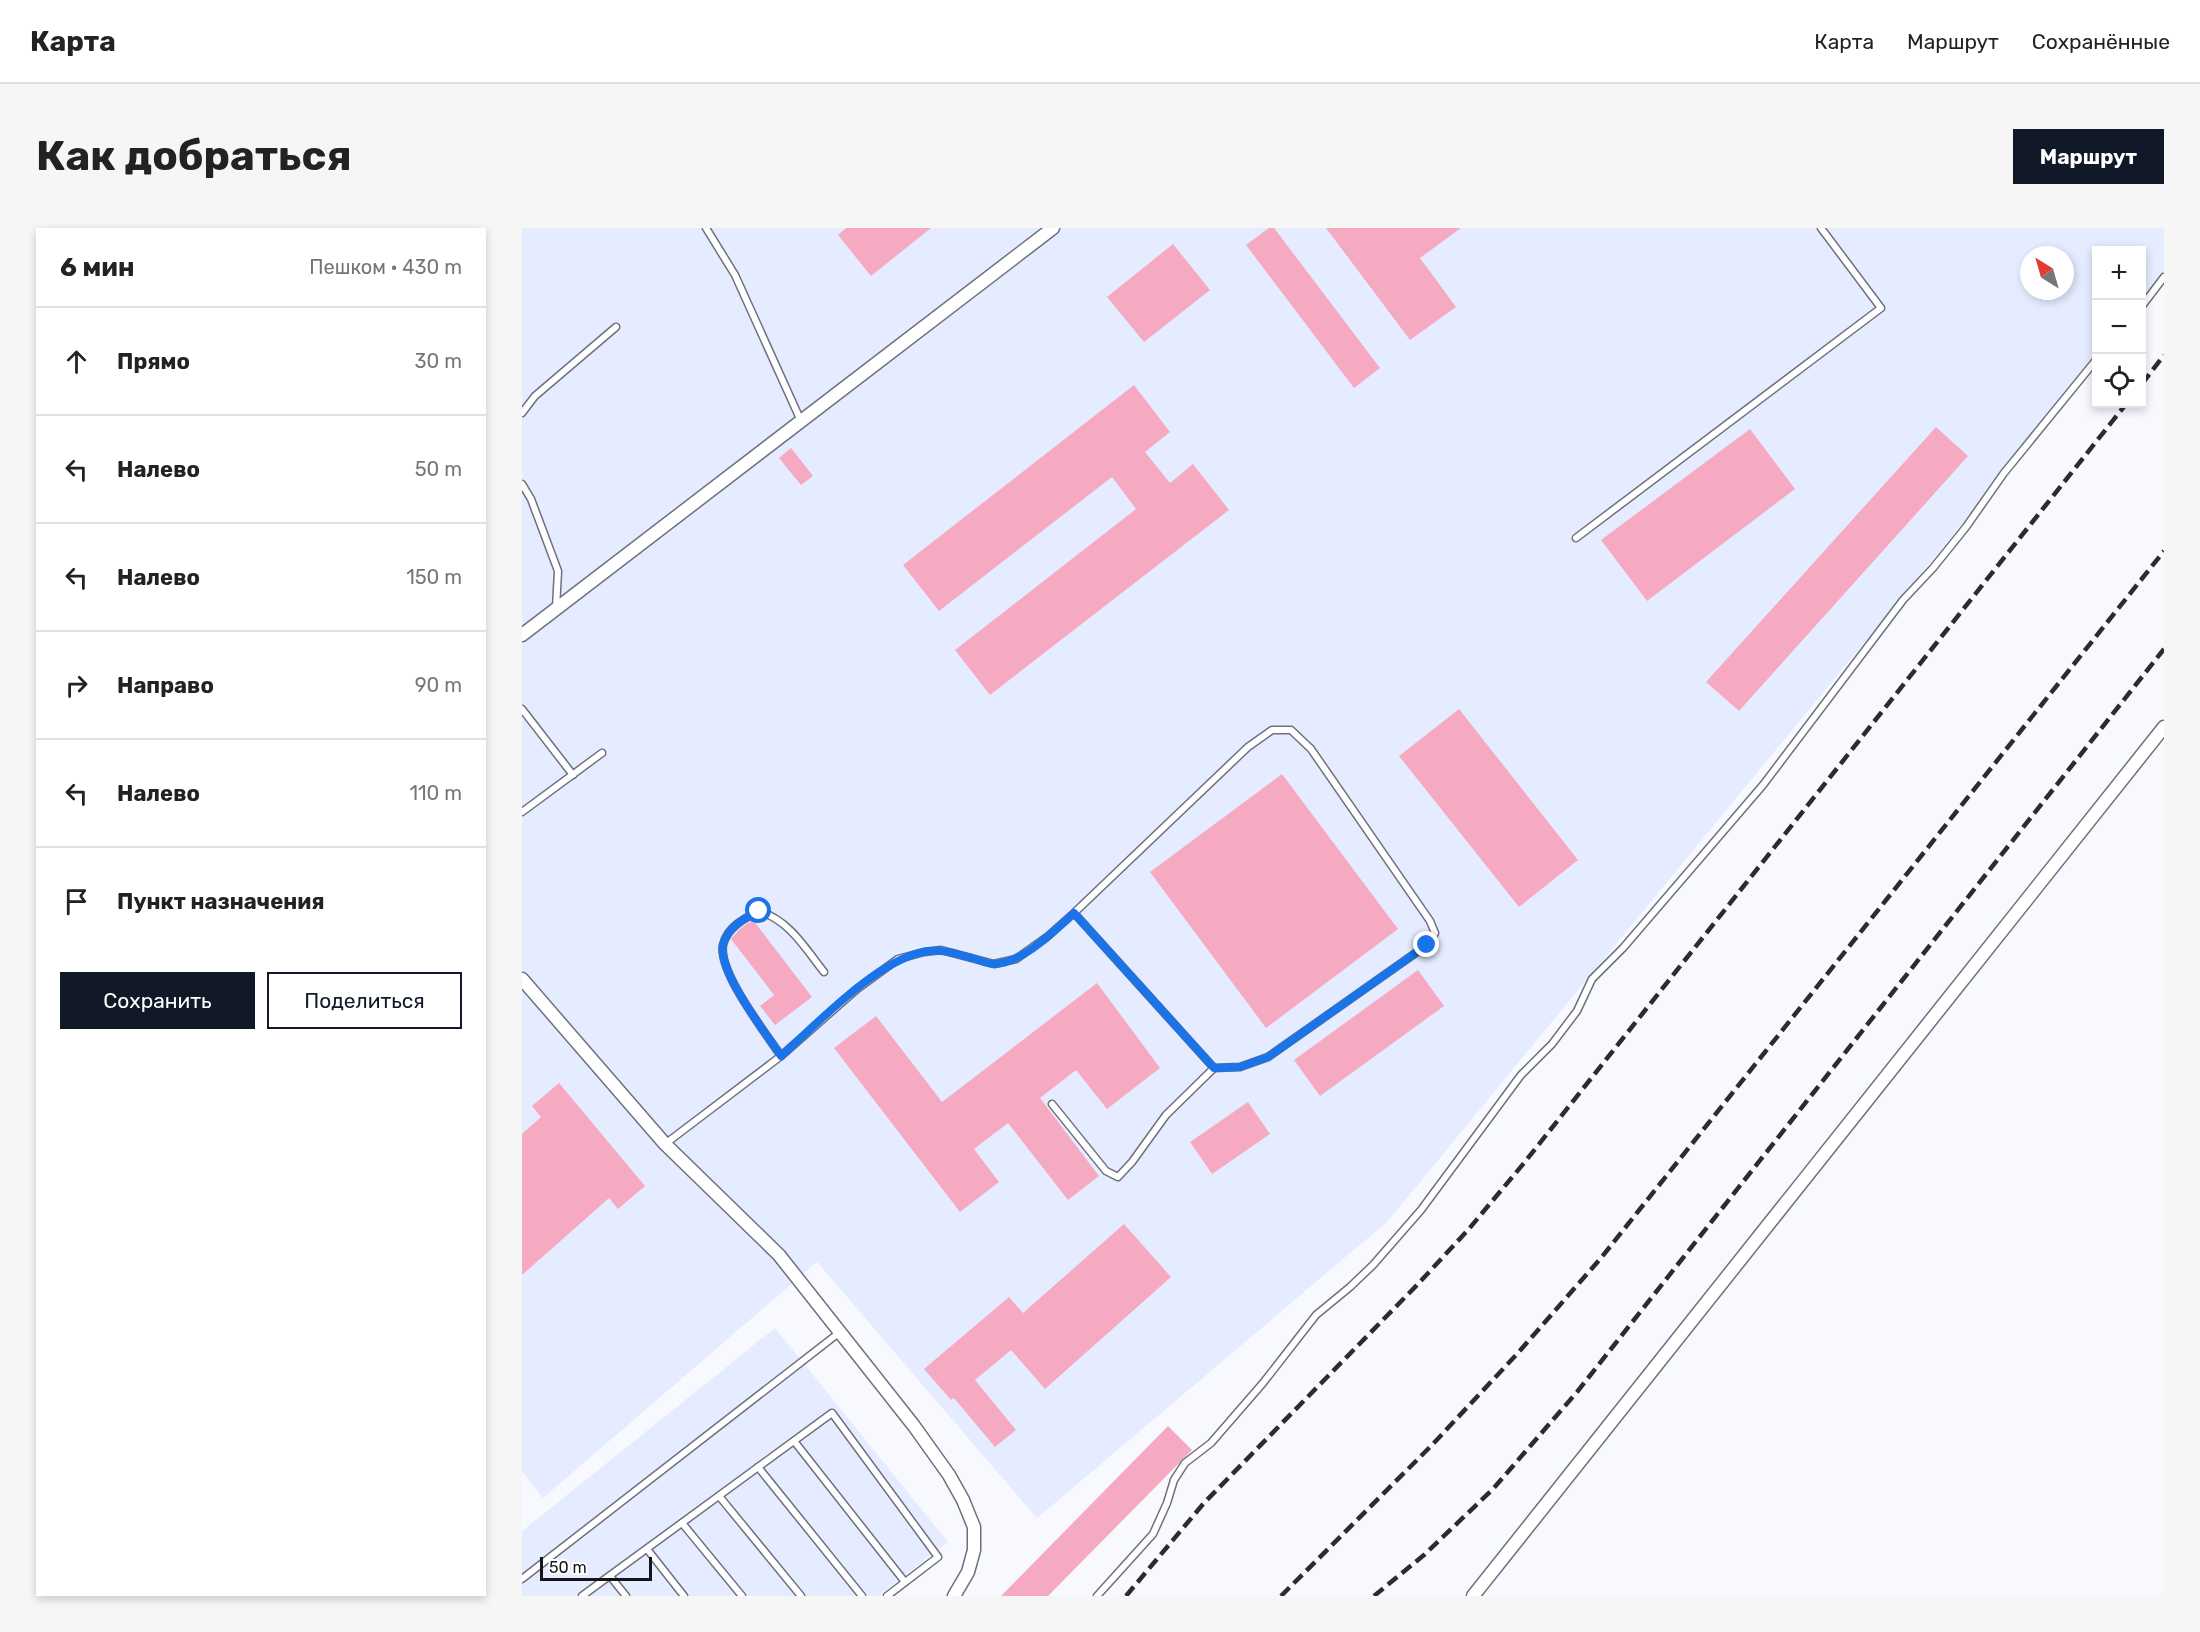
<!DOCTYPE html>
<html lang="ru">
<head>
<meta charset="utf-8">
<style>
	:root { --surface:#fff; --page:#f6f6f6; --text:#222; --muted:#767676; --line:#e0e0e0; --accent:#111827 }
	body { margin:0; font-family:Rubik,sans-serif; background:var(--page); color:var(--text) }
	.controls { position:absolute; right:18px; top:18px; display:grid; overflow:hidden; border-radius:0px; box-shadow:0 3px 9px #0003 }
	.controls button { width:54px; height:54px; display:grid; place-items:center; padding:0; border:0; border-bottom:2px solid var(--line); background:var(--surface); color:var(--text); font:30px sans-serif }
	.compass { position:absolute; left:1498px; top:18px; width:54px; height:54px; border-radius:50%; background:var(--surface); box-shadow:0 3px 9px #0003; rotate:323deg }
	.scale { position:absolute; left:18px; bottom:15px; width:112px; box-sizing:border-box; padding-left:6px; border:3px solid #141519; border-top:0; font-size:16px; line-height:21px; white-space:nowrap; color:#141519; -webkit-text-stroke:4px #fff; paint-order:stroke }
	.stop { position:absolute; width:18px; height:18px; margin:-14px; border:4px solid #1a73e8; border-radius:50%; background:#fff }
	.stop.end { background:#1a73e8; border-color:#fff; box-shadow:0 2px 6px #0008 }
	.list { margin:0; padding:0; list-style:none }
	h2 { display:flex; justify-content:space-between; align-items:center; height:78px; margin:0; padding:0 24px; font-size:26px }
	h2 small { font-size:20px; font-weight:400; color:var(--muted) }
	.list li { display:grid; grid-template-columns:39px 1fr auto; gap:18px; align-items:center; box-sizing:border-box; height:108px; padding:0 24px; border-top:2px solid var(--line) }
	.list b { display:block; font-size:22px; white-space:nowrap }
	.list em { font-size:20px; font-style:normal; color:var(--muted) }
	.actions { display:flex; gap:12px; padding:18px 24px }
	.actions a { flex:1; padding:14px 0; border:2px solid var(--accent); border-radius:0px; text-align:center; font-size:21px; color:var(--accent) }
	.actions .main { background:var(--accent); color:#fff }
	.icon { flex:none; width:33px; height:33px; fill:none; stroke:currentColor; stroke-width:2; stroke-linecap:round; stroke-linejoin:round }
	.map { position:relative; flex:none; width:1642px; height:1368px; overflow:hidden; border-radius:0px }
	header { display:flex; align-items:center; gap:36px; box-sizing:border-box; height:84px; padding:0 30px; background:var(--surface); border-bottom:2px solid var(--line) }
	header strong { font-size:28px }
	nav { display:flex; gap:33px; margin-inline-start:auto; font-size:21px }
	.intro { display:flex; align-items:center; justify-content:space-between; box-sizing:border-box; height:144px; padding:0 36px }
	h1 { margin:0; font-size:42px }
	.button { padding:15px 27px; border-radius:0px; background:var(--accent); color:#fff; font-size:21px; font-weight:700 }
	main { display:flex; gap:36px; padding:0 36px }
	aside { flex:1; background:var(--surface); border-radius:0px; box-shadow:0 3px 9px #0003 }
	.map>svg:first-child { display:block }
	.built { fill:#e5ecff; fill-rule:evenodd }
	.building { fill:#f6aac2 }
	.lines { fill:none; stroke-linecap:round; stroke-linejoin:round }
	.lane-casing { stroke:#6d717b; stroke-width:9 }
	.street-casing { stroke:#6d717b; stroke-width:15 }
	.lane { stroke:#fff; stroke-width:6 }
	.street { stroke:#fff; stroke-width:12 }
	.rail { stroke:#2b2c30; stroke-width:4.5; stroke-dasharray:12 6; stroke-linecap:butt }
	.route { stroke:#1a73e8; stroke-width:8 }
</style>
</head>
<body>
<header>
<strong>Карта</strong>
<nav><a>Карта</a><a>Маршрут</a><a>Сохранённые</a></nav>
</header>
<div class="intro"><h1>Как добраться</h1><a class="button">Маршрут</a></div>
<main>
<aside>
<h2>6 мин<small>Пешком · 430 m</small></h2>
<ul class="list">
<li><svg class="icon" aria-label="ahead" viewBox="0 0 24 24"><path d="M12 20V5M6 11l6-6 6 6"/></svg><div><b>Прямо</b></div><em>30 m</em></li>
<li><svg class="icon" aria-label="left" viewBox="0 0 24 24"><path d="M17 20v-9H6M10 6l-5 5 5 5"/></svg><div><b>Налево</b></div><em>50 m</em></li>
<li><svg class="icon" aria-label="left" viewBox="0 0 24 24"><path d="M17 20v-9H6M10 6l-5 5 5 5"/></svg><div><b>Налево</b></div><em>150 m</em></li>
<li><svg class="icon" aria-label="right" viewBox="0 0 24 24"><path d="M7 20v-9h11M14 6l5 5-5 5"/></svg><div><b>Направо</b></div><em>90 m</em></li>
<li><svg class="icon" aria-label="left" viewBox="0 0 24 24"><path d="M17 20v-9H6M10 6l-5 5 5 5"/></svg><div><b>Налево</b></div><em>110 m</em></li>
<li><svg class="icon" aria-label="arrive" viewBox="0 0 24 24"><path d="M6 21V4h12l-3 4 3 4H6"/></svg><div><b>Пункт назначения</b></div></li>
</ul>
<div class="actions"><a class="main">Сохранить</a><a>Поделиться</a></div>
</aside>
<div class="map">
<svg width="1642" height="1368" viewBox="0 0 1642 1368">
	<rect width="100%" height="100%" fill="#f7f9fe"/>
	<g class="built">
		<path d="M0,0H1642V51L1620,78V22H1574V133L866,993L515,1290L295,1034L21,1270L0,1243ZM1507,27H1543V63H1507Z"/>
		<path d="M253,1100L426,1314L356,1368H0V1303Z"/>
	</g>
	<g class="building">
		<path d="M324,0H409L349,48L316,7Z"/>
		<path d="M747,0H752L858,140L832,160L724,17Z"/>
		<path d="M804,0H939L898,30L934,79L888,112Z"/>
		<path d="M651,16L688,62L622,114L585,69Z"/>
		<path d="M612,157L648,204L623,224L648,255L671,236L707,282L468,467L433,422L614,281L590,249L417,383L381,337Z"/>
		<path d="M1414,199L1446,228L1217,483L1184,454Z"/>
		<path d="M1228,201L1273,261L1125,373L1079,312Z"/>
		<path d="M269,220L291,248L279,257L257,230Z"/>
		<path d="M937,481L1056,632L997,679L877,528Z"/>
		<path d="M760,546L876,701L744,800L628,644Z"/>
		<path d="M231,692L290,769L253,797L238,778L252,767L209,711L219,700Z"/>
		<path d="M896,742L922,778L798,868L772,832Z"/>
		<path d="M575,755L638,840L585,881L554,842L518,870L577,948L546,972L486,895L452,921L477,954L438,984L312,820L354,788L420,874Z"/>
		<path d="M37,855L123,958L96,981L87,970L0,1047V906L19,889L10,878Z"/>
		<path d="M726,874L748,906L690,946L668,914Z"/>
		<path d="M602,996L649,1049L523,1161L489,1122L453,1152L494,1202L473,1219L432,1170L429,1172L402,1141L487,1069L501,1085Z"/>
		<path d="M646,1198L670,1222L526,1368H479Z"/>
	</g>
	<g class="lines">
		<g class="lane-casing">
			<g id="lane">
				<path d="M184,0L213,47L279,193"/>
				<path d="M1620,78L1642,49"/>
				<path d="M0,185L13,168L94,99"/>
				<path d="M0,256L9,271L36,343L34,380"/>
				<path d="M1054,310L1359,80L1299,0"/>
				<path d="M0,481L51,547"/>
				<path d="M0,584L80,525"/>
				<path d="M259,828C243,804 196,744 201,717C205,699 223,690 237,683C268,693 283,720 302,744"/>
				<path d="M530,876L584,943L596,949L610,934L644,887L692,840"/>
				<path d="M143,916L259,828L335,761L376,731L402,724L419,722L472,736L494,731L525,709L552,685L726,519L750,502H769L789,521L908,693L913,705L905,717L746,829L718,839L692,840L552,685"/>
				<path d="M272,1213L383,1354"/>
				<path d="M236,1239L340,1368"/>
				<path d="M197,1268L279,1368"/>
				<path d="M160,1295L220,1368"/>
				<path d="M125,1321L162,1368"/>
				<path d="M88,1348L104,1368"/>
				<path d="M0,1351L318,1104"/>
				<path d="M60,1368L310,1185L416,1329L365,1368"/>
				<path d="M575,1368L631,1306L645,1275L652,1252L663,1235L689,1215L741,1155L794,1087L828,1059L851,1037L899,982L999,847L1030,816L1055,783L1070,751L1101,720L1241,557L1381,372L1411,340L1444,299L1482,245L1574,132"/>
			</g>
		</g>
		<g class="street-casing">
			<g id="street">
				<path d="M0,407L531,0"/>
				<path d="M0,751L143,916L257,1027L392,1198L427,1247L441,1272L452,1299V1322L446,1344L432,1368"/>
				<path d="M951,1368L1642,499"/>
			</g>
		</g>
		<use href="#lane" class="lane"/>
		<use href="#street" class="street"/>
		<g class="rail">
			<path d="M1620,156L1642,127"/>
			<path d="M604,1368L682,1275L895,1057L946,1002L1002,935L1604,176"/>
			<path d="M759,1368L910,1217L995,1126L1079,1030L1642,323"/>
			<path d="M852,1368L902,1327L971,1261L1055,1164L1642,421"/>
		</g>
	</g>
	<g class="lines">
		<path class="route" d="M237,683C223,690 205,699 201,717C196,744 243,804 259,828C296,795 353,734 401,724C419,720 434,726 450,730C457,732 466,736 472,736C501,735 532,703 552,685L692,840L718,839L746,829L905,717"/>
	</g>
</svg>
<div class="controls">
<button>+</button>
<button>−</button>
<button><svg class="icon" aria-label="locate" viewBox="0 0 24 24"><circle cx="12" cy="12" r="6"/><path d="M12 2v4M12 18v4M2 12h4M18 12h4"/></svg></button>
</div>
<svg class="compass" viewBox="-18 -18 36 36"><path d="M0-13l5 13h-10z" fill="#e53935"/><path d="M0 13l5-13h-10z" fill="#767676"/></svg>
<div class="scale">50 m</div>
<div class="stop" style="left:237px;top:683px"></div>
<div class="stop end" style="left:905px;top:717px"></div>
</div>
</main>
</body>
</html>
